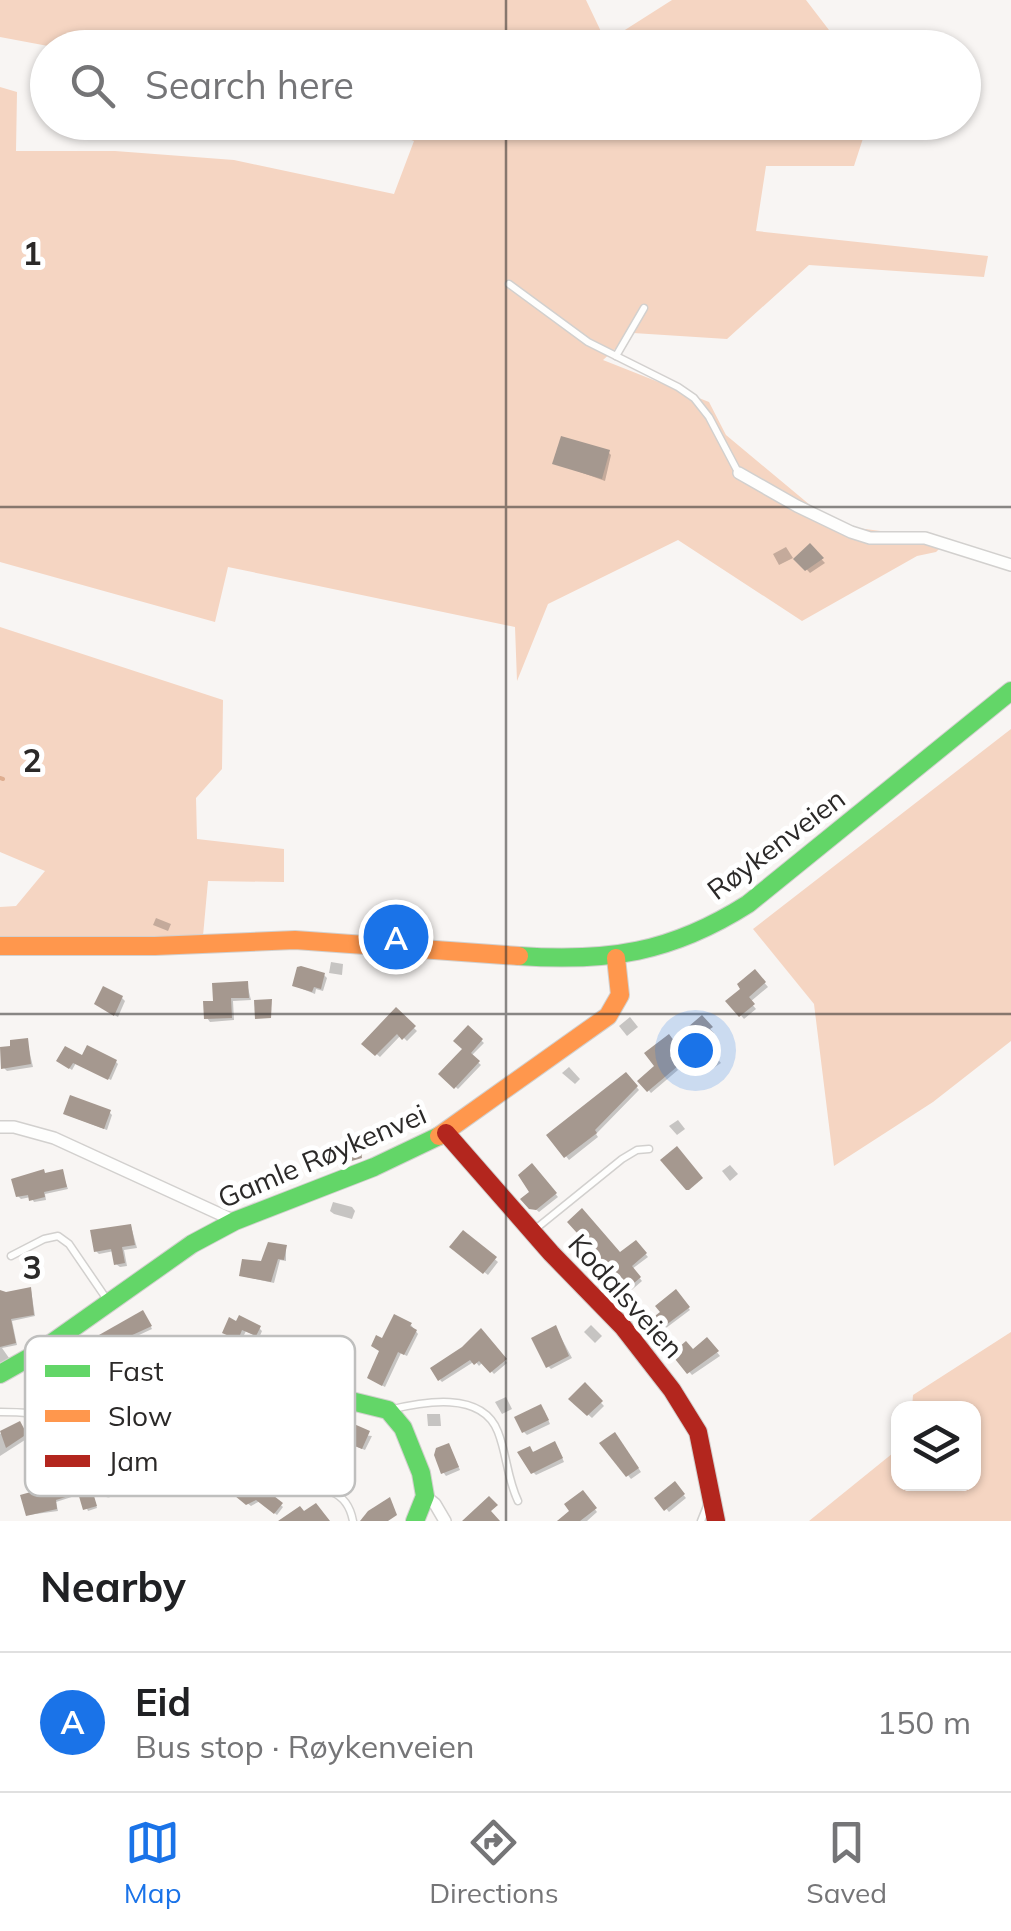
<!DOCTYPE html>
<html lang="en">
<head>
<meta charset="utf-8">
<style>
	:root { --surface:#fff; --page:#f2f2f2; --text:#202124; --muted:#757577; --line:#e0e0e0; --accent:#1a73e8 }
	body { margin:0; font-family:Mulish,sans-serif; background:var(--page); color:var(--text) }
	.controls { position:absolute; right:30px; bottom:30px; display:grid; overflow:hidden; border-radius:20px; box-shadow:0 2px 8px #0004 }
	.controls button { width:90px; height:90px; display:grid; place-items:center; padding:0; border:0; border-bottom:2px solid var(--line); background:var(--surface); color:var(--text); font:50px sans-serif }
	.you { position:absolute; left:695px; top:1050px; width:35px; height:35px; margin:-25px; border:8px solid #fff; border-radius:50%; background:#1a73e8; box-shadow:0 0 0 15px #1a73e833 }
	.badge { display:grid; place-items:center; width:65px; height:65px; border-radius:50%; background:var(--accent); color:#fff; font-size:32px; font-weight:700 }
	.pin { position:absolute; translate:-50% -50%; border:5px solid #fff; box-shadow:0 2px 10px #0006 }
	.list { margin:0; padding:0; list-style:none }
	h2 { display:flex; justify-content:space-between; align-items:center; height:130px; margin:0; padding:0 40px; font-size:42px }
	h2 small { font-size:32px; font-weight:400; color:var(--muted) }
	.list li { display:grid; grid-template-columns:65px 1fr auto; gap:30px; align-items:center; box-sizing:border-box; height:140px; padding:0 40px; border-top:2px solid var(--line) }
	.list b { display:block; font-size:38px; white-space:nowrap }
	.list p { margin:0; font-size:32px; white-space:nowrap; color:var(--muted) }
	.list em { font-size:32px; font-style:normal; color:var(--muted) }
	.icon { flex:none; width:55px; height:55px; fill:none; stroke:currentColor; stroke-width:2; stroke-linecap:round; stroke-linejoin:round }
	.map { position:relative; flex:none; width:1011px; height:1521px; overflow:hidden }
	.search { position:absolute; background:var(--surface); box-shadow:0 2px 8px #0004; left:30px; right:30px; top:30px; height:110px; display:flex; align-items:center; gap:25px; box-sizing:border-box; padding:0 35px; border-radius:55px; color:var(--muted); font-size:38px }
	.sheet { height:270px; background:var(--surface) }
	nav { display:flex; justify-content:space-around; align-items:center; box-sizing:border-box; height:140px; border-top:2px solid var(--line); background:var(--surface); font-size:28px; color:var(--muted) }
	nav a { display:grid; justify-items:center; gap:5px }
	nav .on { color:var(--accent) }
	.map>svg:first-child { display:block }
	.green { fill:#f5d5c2 }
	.shadow { fill:#0003 }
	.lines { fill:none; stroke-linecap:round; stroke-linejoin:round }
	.stream { stroke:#deae90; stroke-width:4 }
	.building { fill:#a5988f }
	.lane-casing { stroke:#d2d0ce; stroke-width:9 }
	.street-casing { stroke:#d2d0ce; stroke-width:14 }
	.fast-casing { stroke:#d2d0ce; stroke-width:20 }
	.slow-casing { stroke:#d2d0ce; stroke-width:20 }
	.jam-casing { stroke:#d2d0ce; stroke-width:20 }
	.lane { stroke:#fefefd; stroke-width:6 }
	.street { stroke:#fefefd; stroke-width:11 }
	.fast { stroke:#63d668; stroke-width:18 }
	.slow { stroke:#ff974d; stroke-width:18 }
	.jam { stroke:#b3261e; stroke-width:18 }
	.grid { fill:none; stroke:#2b2928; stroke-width:2.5; stroke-opacity:0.55 }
	.labels { text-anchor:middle; stroke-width:10; stroke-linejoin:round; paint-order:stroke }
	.street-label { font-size:28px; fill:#2b2928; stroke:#fff }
	.key { fill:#fff; stroke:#bfbfbe; stroke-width:2.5 }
	.key-label { font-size:28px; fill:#2b2928 }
	.grid-label { font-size:32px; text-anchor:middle; font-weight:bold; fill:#2b2928; stroke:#fff; stroke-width:10; stroke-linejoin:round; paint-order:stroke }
</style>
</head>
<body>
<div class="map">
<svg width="1011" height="1521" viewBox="0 0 1011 1521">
	<rect width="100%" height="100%" fill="#f8f5f3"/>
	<g class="green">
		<path d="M0,0H586L606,42L672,0H806L842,47L163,48L139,39L48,46L0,37Z"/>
		<path d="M0,87L17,92L16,151H115L234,160L394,194L414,141L366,123H868L854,166H766L756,231L988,256L984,277L809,265L727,339L633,333L603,360L709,402L726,435L834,525L896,533L941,547L936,552L917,556L802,621L678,540L548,604L517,681L515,627L228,567L215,622L0,562Z"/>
		<path d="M0,627L223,700L222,769L196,798L197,839L284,849V882L208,881L203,936L0,939V907L16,906L45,871L0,852Z"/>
		<path d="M1011,729V1041L933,1102L834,1166L814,1004L753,929Z"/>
		<path d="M1011,1332V1521H809L898,1449V1484H974V1408H912L913,1395Z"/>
	</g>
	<g class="shadow">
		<path d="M608,452L611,455L605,481L555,463Z"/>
		<path d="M786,547L793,558L779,565L773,554Z"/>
		<path d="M810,547L825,563L810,573L797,559Z"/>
		<path d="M156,918L171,924L168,931L153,925Z"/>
		<path d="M331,962L343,964L342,975L329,973Z"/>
		<path d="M755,972L768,987L750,1002L756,1009L744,1019L729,1001L744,989Z"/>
		<path d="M324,975L327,978L323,991L316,989L315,994L295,986Z"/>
		<path d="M247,984L251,1000L233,1001L234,1020L210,1022L207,1018L216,1003Z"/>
		<path d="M122,998L125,1001L118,1017L104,1009Z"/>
		<path d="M396,1011L417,1031L407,1041L401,1035L380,1057L365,1044Z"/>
		<path d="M630,1017L638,1027L627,1036L619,1026Z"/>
		<path d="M468,1029L484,1043L471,1056L481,1065L458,1089L441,1074L465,1049Z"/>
		<path d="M669,1038L681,1052L671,1060L678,1070L651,1093L641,1081L658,1066Z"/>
		<path d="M27,1041L33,1067L7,1071L4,1068Z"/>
		<path d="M713,1053L721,1063L712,1069L704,1059Z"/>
		<path d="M83,1059L116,1062L118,1064L111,1080L76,1063L72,1070L62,1063Z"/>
		<path d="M569,1067L580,1079L575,1084L562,1073Z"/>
		<path d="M626,1075L639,1090L596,1134L598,1137L569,1160L550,1136Z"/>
		<path d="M109,1112L112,1115L107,1130L70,1116Z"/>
		<path d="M678,1120L685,1129L677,1135L669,1126Z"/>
		<path d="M730,1165L738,1174L730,1181L722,1171Z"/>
		<path d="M532,1166L558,1197L539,1212L524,1199L532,1192Z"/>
		<path d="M62,1172L68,1189L45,1194L46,1200L34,1202L31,1197L21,1199L18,1196L47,1175Z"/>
		<path d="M333,1202L352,1207L355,1211L352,1219L334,1214L330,1211Z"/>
		<path d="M131,1226L137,1248L124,1250L127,1266L120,1267L116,1264L114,1251L99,1254L96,1251Z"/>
		<path d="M464,1233L498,1262L488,1275L453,1247Z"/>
		<path d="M636,1243L648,1257L632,1269L642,1281L627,1294L634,1303L627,1309L614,1294L624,1286L600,1257L588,1268L577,1256L620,1255Z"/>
		<path d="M286,1247V1261L280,1260L274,1283L242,1276Z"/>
		<path d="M31,1290L35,1316L12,1321L17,1345L2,1348L9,1358L0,1363V1295Z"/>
		<path d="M676,1292L690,1310L662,1331L672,1347L666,1352L645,1328L663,1312Z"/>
		<path d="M145,1315L152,1329L111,1348L108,1346Z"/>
		<path d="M395,1317L411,1325L418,1334L407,1356L401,1353L385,1387L372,1380L383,1342Z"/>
		<path d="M591,1325L602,1336L595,1343L584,1332Z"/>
		<path d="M259,1328L262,1331L259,1338L246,1331L241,1341L225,1332Z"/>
		<path d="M481,1331L507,1363L494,1374L483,1362L479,1366L475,1361L442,1382L440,1380Z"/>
		<path d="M558,1332L572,1358L551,1369L548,1366Z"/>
		<path d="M707,1340L720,1356L692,1375L674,1354L693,1352Z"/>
		<path d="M585,1386L604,1406L592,1418L571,1399Z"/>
		<path d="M506,1397L512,1409L502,1414L495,1402Z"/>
		<path d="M544,1410L550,1424L527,1435L524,1432Z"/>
		<path d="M427,1414H440L441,1426H428Z"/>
		<path d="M308,1421L334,1432L372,1436L365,1450L321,1433Z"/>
		<path d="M19,1424L28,1438L0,1456V1434Z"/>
		<path d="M618,1438L641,1472L631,1479L603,1444Z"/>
		<path d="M449,1445L460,1470L446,1476L443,1472Z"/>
		<path d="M558,1448L564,1462L536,1475L533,1472L532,1452Z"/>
		<path d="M255,1476L266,1486L267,1493L283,1507L277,1515L260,1501L251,1506L238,1496Z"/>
		<path d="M89,1481L97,1508L88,1511L81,1494L56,1502L58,1511L28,1515Z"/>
		<path d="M674,1484L686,1498L669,1512L658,1499Z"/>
		<path d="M582,1493L597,1512L587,1521H557L573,1512Z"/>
	</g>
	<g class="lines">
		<path class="stream" d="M0,778L3,779"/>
	</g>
	<g class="building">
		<path d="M561,436L610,450L602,479L552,464Z"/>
		<path d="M810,543L824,558L805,571L793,559Z"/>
		<path d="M301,966L325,973L321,989L314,987L312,992L292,986L297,967Z"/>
		<path d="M755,969L766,982L749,997L755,1004L739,1017L725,1001L740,989L737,984Z"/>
		<path d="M248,981L249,998H231L232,1018L204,1019L203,1001H213L212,983Z"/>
		<path d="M103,986L123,996L114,1016L94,1004Z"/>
		<path d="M272,999L271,1018L255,1019L254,1000Z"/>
		<path d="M396,1007L416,1026L402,1040L397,1034L375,1056L361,1044Z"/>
		<path d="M702,1015L713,1027L710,1029L714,1033L702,1043L688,1027Z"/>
		<path d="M468,1025L483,1039L471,1053L480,1061L454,1089L438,1074L462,1049L453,1041Z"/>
		<path d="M669,1034L680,1049L670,1056L678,1066L647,1092L637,1081L654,1066L644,1053Z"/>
		<path d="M28,1038L31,1064L1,1069L0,1047L10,1046V1040Z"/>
		<path d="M87,1045L117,1060L108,1080L73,1063L69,1069L56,1061L65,1046L82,1055Z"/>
		<path d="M626,1072L638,1086L595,1130L597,1133L564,1158L546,1135Z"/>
		<path d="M70,1095L111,1110L104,1129L63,1114Z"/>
		<path d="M677,1146L703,1178L689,1190H686L660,1160Z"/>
		<path d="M357,1149L361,1150L362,1158L328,1168V1150Z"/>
		<path d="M532,1163L557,1193L536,1210L529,1209L520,1199L529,1192L518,1175Z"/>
		<path d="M44,1169L45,1173L63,1169L67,1187L44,1192L45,1197L29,1201L28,1195L16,1197L11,1179Z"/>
		<path d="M582,1208L620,1252L636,1240L647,1253L632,1266L641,1277L626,1290L634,1299L623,1308L610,1294L620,1286L596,1256L584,1267L573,1256L587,1244L567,1222Z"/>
		<path d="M131,1224L135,1245L122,1247L125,1263L114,1265L111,1249L94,1252L90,1230Z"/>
		<path d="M463,1230L497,1257L483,1274L449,1247Z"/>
		<path d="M268,1242L287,1245L284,1260L278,1259L271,1282L239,1276L242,1259L261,1261Z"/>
		<path d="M31,1287L34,1315L11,1319L16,1343L0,1347V1290L6,1292Z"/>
		<path d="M676,1289L690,1307L662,1328L672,1344L662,1352L641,1327L660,1312L655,1306Z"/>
		<path d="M143,1310L152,1326L106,1347L99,1335Z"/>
		<path d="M394,1314L412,1323L410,1326L417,1330L404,1355L398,1352L382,1386L367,1378L379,1351L371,1346L376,1335L382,1338Z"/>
		<path d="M239,1315L261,1326L256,1336L242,1330L238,1340L222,1333L229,1317L236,1321Z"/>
		<path d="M556,1325L569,1356L546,1368L531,1338Z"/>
		<path d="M481,1328L507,1359L490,1373L479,1361L474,1365L470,1360L438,1381L430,1368L462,1347Z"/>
		<path d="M707,1337L719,1351L687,1374L671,1354L686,1341L693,1349Z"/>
		<path d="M585,1382L603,1401L587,1416L568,1399Z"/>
		<path d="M541,1404L549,1420L522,1433L514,1417Z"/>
		<path d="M315,1411L333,1427L338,1417L370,1431L362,1449L319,1431L318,1434L305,1421Z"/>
		<path d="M20,1421L27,1434L6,1448L0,1431Z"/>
		<path d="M615,1432L639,1468L626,1477L599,1443Z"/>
		<path d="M555,1441L563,1458L531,1474L517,1452L530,1446L533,1452Z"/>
		<path d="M449,1443L459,1467L441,1474L434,1455L436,1448Z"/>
		<path d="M255,1472L265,1481V1489L283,1503L274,1514L256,1500L246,1505L235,1496Z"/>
		<path d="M88,1476L97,1506L83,1510L78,1493L56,1500L57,1509L26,1516L20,1495Z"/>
		<path d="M675,1481L685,1494L664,1511L654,1498Z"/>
		<path d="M583,1490L597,1508L580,1521H557L569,1511L564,1504Z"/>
		<path d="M489,1496L498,1505L491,1511L500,1521H462Z"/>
		<path d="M390,1497L397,1515L388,1521H360L368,1511Z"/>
		<path d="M316,1503L330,1521H278L300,1506L304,1511Z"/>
	</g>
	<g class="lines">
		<g class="lane-casing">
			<g id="lane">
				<path d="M509,284L588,342L678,387L694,398L709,417L738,472"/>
				<path d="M616,356L644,308"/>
				<path d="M533,1231L622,1159L637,1150L649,1149"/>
				<path d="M11,1256L44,1239L58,1236L69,1244L108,1301"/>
				<path d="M389,1410C422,1402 482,1390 498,1432C507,1455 507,1478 518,1501"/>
				<path d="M0,1412C55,1412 50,1419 64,1471"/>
				<path d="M85,1426L111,1418L150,1415"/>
				<path d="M296,1490C323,1487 347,1489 353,1521"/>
				<path d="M108,1493C126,1486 141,1477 148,1458L156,1372"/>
				<path d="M701,1521L707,1506"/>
			</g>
		</g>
		<g class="street-casing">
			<g id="street">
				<path d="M739,473L797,506L851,532L870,538H925L1011,565"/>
				<path d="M0,1127H14L54,1138L235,1221"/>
				<path d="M425,1496L435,1504L445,1521"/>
			</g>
		</g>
		<g class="fast-casing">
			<g id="fast">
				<path d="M519,956C608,962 671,953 748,904L1011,691"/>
				<path d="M39,1352L156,1371L199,1384L339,1398L388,1410L403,1428L421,1473L425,1496L415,1521"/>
				<path d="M0,1374L39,1352L192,1244L235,1221L374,1167L439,1136"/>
			</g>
		</g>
		<g class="slow-casing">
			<g id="slow">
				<path d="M0,946H155L295,940L519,956"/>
				<path d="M439,1136L608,1016L620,995L616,958"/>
			</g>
		</g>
		<g class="jam-casing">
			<path id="jam" d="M446,1133L551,1253L623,1327L672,1390L698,1432L716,1521"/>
		</g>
		<use href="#lane" class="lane"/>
		<use href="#street" class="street"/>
		<use href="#fast" class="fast"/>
		<use href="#slow" class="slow"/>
		<use href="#jam" class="jam"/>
	</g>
	<path class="grid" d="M506,0V48M506,122V1521M0,507H1011M0,1014H1011"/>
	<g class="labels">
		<g class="street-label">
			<text transform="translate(776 844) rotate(-37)" y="10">Røykenveien</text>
			<text transform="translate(322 1156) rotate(-23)" y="10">Gamle Røykenvei</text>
			<text transform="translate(626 1296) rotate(48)" y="10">Kodalsveien</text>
		</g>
	</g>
	<rect x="25" y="1336" width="330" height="160" rx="15" class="key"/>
	<rect x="45" y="1365" width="45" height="12" fill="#63d668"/>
	<rect x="45" y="1410" width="45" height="12" fill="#ff974d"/>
	<rect x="45" y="1455" width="45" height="12" fill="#b3261e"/>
	<g class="key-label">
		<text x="108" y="1381">Fast</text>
		<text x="108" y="1426">Slow</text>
		<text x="108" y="1471">Jam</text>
	</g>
	<g class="grid-label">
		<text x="32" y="265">1</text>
		<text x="32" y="772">2</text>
		<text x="32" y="1279">3</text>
	</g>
</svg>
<div class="controls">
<button><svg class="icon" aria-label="layers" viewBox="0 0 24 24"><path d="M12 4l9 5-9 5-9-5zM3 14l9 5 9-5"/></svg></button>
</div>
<div class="you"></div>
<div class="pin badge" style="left:396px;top:937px">A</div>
<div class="search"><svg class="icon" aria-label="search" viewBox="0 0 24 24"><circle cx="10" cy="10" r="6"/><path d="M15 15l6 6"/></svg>Search here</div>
</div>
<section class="sheet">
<h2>Nearby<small></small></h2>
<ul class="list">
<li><span class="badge">A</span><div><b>Eid</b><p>Bus stop · Røykenveien</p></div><em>150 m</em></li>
</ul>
</section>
<nav>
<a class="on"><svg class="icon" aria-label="map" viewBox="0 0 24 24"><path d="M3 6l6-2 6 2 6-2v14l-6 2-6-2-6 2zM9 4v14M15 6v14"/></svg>Map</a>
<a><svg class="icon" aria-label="directions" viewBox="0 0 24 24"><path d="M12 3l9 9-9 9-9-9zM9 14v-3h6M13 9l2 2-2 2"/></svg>Directions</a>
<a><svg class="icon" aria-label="saved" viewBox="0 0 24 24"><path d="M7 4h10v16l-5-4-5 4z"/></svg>Saved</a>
</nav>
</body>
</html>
